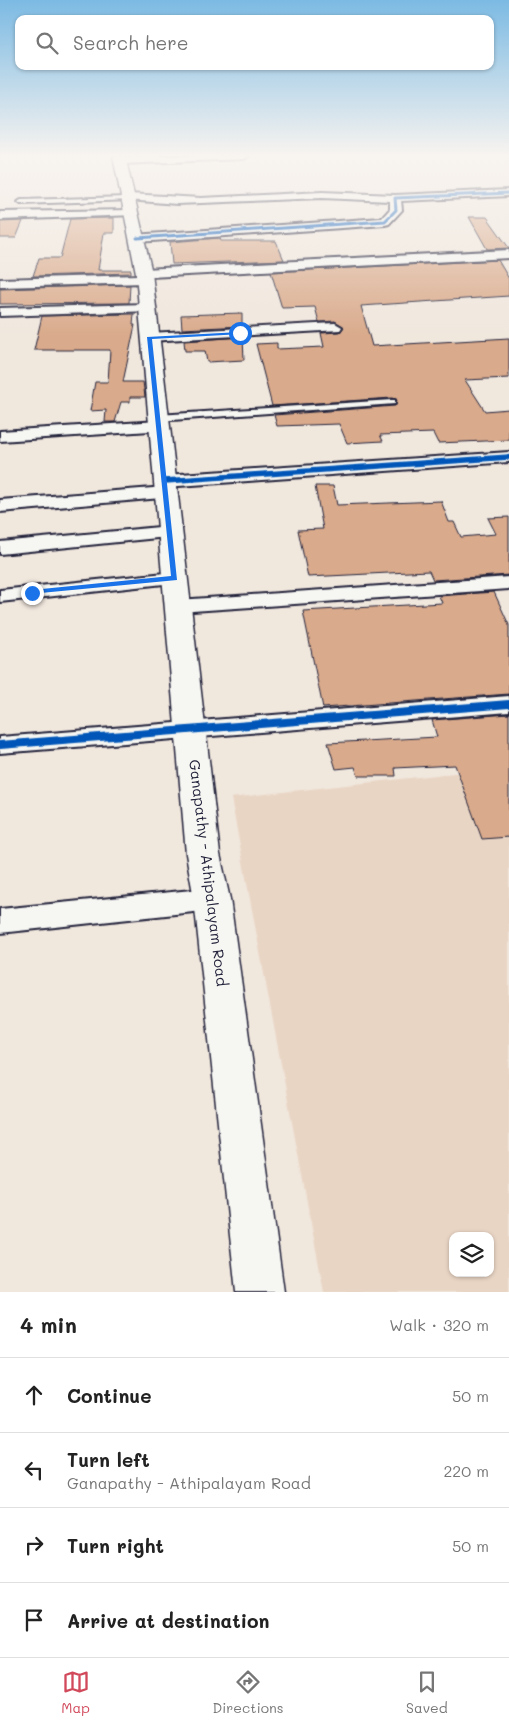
<!DOCTYPE html>
<html lang="en">
<head>
<meta charset="utf-8">
<style>
	:root { --surface:#fff; --page:#f6f6f6; --text:#222; --muted:#767676; --line:#e0e0e0; --accent:#d1495b }
	body { margin:0; font-family:Mali,sans-serif; background:var(--page); color:var(--text) }
	.controls { position:absolute; right:15px; bottom:15px; display:grid; overflow:hidden; border-radius:10px; box-shadow:0 1px 4px #0004 }
	.controls button { width:45px; height:45px; display:grid; place-items:center; padding:0; border:0; border-bottom:1px solid var(--line); background:var(--surface); color:var(--text); font:25px sans-serif }
	.stop { position:absolute; width:15px; height:15px; margin:-11px; border:4px solid #1a73e8; border-radius:50%; background:#fff }
	.stop.end { background:#1a73e8; border-color:#fff; box-shadow:0 1px 5px #0008 }
	.list { margin:0; padding:0; list-style:none }
	h2 { display:flex; justify-content:space-between; align-items:center; height:65px; margin:0; padding:0 20px; font-size:21px }
	h2 small { font-size:16px; font-weight:400; color:var(--muted) }
	.list li { display:grid; grid-template-columns:32px 1fr auto; gap:15px; align-items:center; box-sizing:border-box; height:75px; padding:0 20px; border-top:1px solid var(--line) }
	.list b { display:block; font-size:19px; white-space:nowrap }
	.list p { margin:0; font-size:16px; white-space:nowrap; color:var(--muted) }
	.list em { font-size:16px; font-style:normal; color:var(--muted) }
	.icon { flex:none; width:28px; height:28px; fill:none; stroke:currentColor; stroke-width:2; stroke-linecap:round; stroke-linejoin:round }
	.map { position:relative; flex:none; width:509px; height:1292px; overflow:hidden }
	.search { position:absolute; background:var(--surface); box-shadow:0 1px 4px #0004; left:15px; right:15px; top:15px; height:55px; display:flex; align-items:center; gap:12px; box-sizing:border-box; padding:0 18px; border-radius:10px; color:var(--muted); font-size:19px }
	.sheet { height:365px; background:var(--surface) }
	nav { display:flex; justify-content:space-around; align-items:center; box-sizing:border-box; height:70px; border-top:1px solid var(--line); background:var(--surface); font-size:14px; color:var(--muted) }
	nav a { display:grid; justify-items:center; gap:2px }
	nav .on { color:var(--accent) }
	.map>svg:first-child { display:block }
	.built { fill:#e9d5c4; fill-rule:evenodd }
	.building { fill:#d9aa8b; stroke:#22223b }
	.lines { fill:none; stroke-linecap:round; stroke-linejoin:round }
	.lane-casing { stroke:#22223b; stroke-width:4 }
	.street-casing { stroke:#22223b; stroke-width:4 }
	.secondary-casing { stroke:#22223b; stroke-width:3 }
	.lane { fill:#f6f6f2; fill-rule:evenodd }
	.street { fill:#f6f6f2; fill-rule:evenodd }
	.secondary { fill:#f6f6f2; fill-rule:evenodd }
	.cycleway-far2-casing { stroke:#f6f6f2; stroke-width:5 }
	.cycleway-far1-casing { stroke:#f6f6f2; stroke-width:8 }
	.cycleway-casing { stroke:#f6f6f2; stroke-width:11 }
	.cycleway-far2 { stroke:#0057b8; stroke-width:3 }
	.cycleway-far1 { stroke:#0057b8; stroke-width:5.5 }
	.cycleway { stroke:#0057b8; stroke-width:8 }
	.route { fill:#1a73e8 }
	.labels { text-anchor:middle; stroke-width:4.5; stroke-linejoin:round; paint-order:stroke }
	.street-label { font-size:15px; fill:#22223b; stroke:#f6f6f2 }
</style>
</head>
<body>
<div class="map">
<svg width="509" height="1292" viewBox="0 0 509 1292">
	<rect width="100%" height="100%" fill="#f0e7dd"/>
	<filter id="ink" filterUnits="userSpaceOnUse"><feTurbulence type="fractalNoise" baseFrequency=".02" numOctaves="2"/><feDisplacementMap in="SourceGraphic" scale="10" xChannelSelector="R" yChannelSelector="G"/><feConvolveMatrix kernelMatrix="1 2 1 2 8 2 1 2 1" color-interpolation-filters="sRGB"/></filter>
	<g filter="url(#ink)">
		<path class="built" d="M509,767V1292H324L231,798ZM453,1236H490V1273H453Z"/>
		<g class="building">
			<path d="M469,217H487L509,248L487,249Z"/>
			<path d="M114,218V233H104L98,270H131V273L33,276L39,258H60L70,219Z"/>
			<path d="M23,221L16,238H0V222Z"/>
			<path d="M220,238L221,241H276L284,260L172,264L170,242Z"/>
			<path d="M498,260L509,279V296L361,306L372,346L509,338V378L465,380L485,411L509,409V440L438,443L433,433L380,435L383,441L347,443L339,424L277,426L274,415L395,406L397,400L392,398L272,406L256,344L277,343V349L324,347L321,333L340,332L344,327L335,321L319,322L315,307L282,308L271,272Z"/>
			<path d="M130,285L129,303L0,304V289Z"/>
			<path d="M242,313V326L182,329L181,315Z"/>
			<path d="M134,314L133,325H135L123,382H143L145,397H130V402H121L115,422H105L106,410L90,411L95,382H108L110,350H34L42,316Z"/>
			<path d="M243,337L244,360L207,362L205,351H185L184,341Z"/>
			<path d="M315,486H333L337,505L441,501L449,522H454L461,537L496,534L488,518L509,517V575L433,580L429,571L308,577L298,530L323,529Z"/>
			<path d="M494,592L509,625V694L323,708L303,611L442,603L439,596Z"/>
			<path d="M509,714V837L482,839L455,765L395,768L396,776H358L355,767L336,769L328,743L437,737L432,720Z"/>
		</g>
		<g class="lines">
			<g class="lane-casing">
				<g id="lane">
					<path d="M129,197L131,200L21,204L18,202L21,200Z"/>
					<path d="M392,400H395V404L158,421L154,418L158,415Z"/>
				</g>
			</g>
			<g class="street-casing">
				<g id="street">
					<path d="M159,156H249L244,159L120,164L115,161L120,158Z"/>
					<path d="M509,190V196L401,201L402,210L389,224L385,225L137,242L133,241L131,238L133,235L382,218L390,209V201L322,198L177,204L128,200L122,197L128,194L201,198L322,192L395,195Z"/>
					<path d="M131,210L137,213L135,215L0,220V212Z"/>
					<path d="M509,250V258L150,277L152,279L150,282L145,283L0,287V279L139,275V270L144,269Z"/>
					<path d="M147,304L152,305L154,308L152,311L0,316V308Z"/>
					<path d="M335,323L342,327L340,330L149,341L142,337L149,333Z"/>
					<path d="M159,421L165,422L167,426L165,430L0,441V431Z"/>
					<path d="M509,452V462L165,487L159,485L156,481L159,477L165,475Z"/>
					<path d="M166,487L173,489L175,493L173,497L0,512V500Z"/>
					<path d="M170,526L177,528L180,532L177,536L0,554V542Z"/>
					<path d="M175,572L182,574L185,578L182,582L0,602V590Z"/>
					<path d="M509,577V589L178,612L170,611L167,606L170,601L178,600Z"/>
					<path d="M509,696V712L0,753V737Z"/>
					<path d="M212,888L222,891L226,899L222,907L212,910L0,933V909Z"/>
				</g>
			</g>
			<g class="secondary-casing">
				<path id="secondary" d="M113,156H125L152,273L220,854L230,899L284,1292H236L194,899L186,854L136,273Z"/>
			</g>
			<use href="#lane" class="lane"/>
			<use href="#street" class="street"/>
			<use href="#secondary" class="secondary"/>
			<g class="cycleway-far2-casing">
				<path id="cycleway-far2" d="M137,238L385,221L396,210L395,198L509,193"/>
			</g>
			<g class="cycleway-far1-casing">
				<path id="cycleway-far1" d="M165,481L509,457"/>
			</g>
			<g class="cycleway-casing">
				<path id="cycleway" d="M0,745L509,704"/>
			</g>
			<use href="#cycleway-far2" class="cycleway-far2"/>
			<use href="#cycleway-far1" class="cycleway-far1"/>
			<use href="#cycleway" class="cycleway"/>
		</g>
	</g>
	<linearGradient id="sky" x2="0" y2="1"><stop stop-color="#7cbae3"/><stop offset="0.46" stop-color="#f8f4f0"/><stop offset="1" stop-color="#f8f4f0" stop-opacity="0"/></linearGradient>
	<rect width="509" height="337" fill="url(#sky)"/>
	<path class="route" d="M240,332L242,334L152,339L177,580L30,594L29,593L32,590L171,576L147,337Z"/>
	<g class="labels">
		<g class="street-label">
			<text transform="translate(208 873) rotate(83)" y="5">Ganapathy - Athipalayam Road</text>
		</g>
	</g>
</svg>
<div class="controls">
<button><svg class="icon" aria-label="layers" viewBox="0 0 24 24"><path d="M12 4l9 5-9 5-9-5zM3 14l9 5 9-5"/></svg></button>
</div>
<div class="stop" style="left:240px;top:333px"></div>
<div class="stop end" style="left:32px;top:593px"></div>
<div class="search"><svg class="icon" aria-label="search" viewBox="0 0 24 24"><circle cx="10" cy="10" r="6"/><path d="M15 15l6 6"/></svg>Search here</div>
</div>
<section class="sheet">
<h2>4 min<small>Walk · 320 m</small></h2>
<ul class="list">
<li><svg class="icon" aria-label="ahead" viewBox="0 0 24 24"><path d="M12 20V5M6 11l6-6 6 6"/></svg><div><b>Continue</b></div><em>50 m</em></li>
<li><svg class="icon" aria-label="left" viewBox="0 0 24 24"><path d="M17 20v-9H6M10 6l-5 5 5 5"/></svg><div><b>Turn left</b><p>Ganapathy - Athipalayam Road</p></div><em>220 m</em></li>
<li><svg class="icon" aria-label="right" viewBox="0 0 24 24"><path d="M7 20v-9h11M14 6l5 5-5 5"/></svg><div><b>Turn right</b></div><em>50 m</em></li>
<li><svg class="icon" aria-label="arrive" viewBox="0 0 24 24"><path d="M6 21V4h12l-3 4 3 4H6"/></svg><div><b>Arrive at destination</b></div></li>
</ul>
</section>
<nav>
<a class="on"><svg class="icon" aria-label="map" viewBox="0 0 24 24"><path d="M3 6l6-2 6 2 6-2v14l-6 2-6-2-6 2zM9 4v14M15 6v14"/></svg>Map</a>
<a><svg class="icon" aria-label="directions" viewBox="0 0 24 24"><path d="M12 3l9 9-9 9-9-9zM9 14v-3h6M13 9l2 2-2 2"/></svg>Directions</a>
<a><svg class="icon" aria-label="saved" viewBox="0 0 24 24"><path d="M7 4h10v16l-5-4-5 4z"/></svg>Saved</a>
</nav>
</body>
</html>
